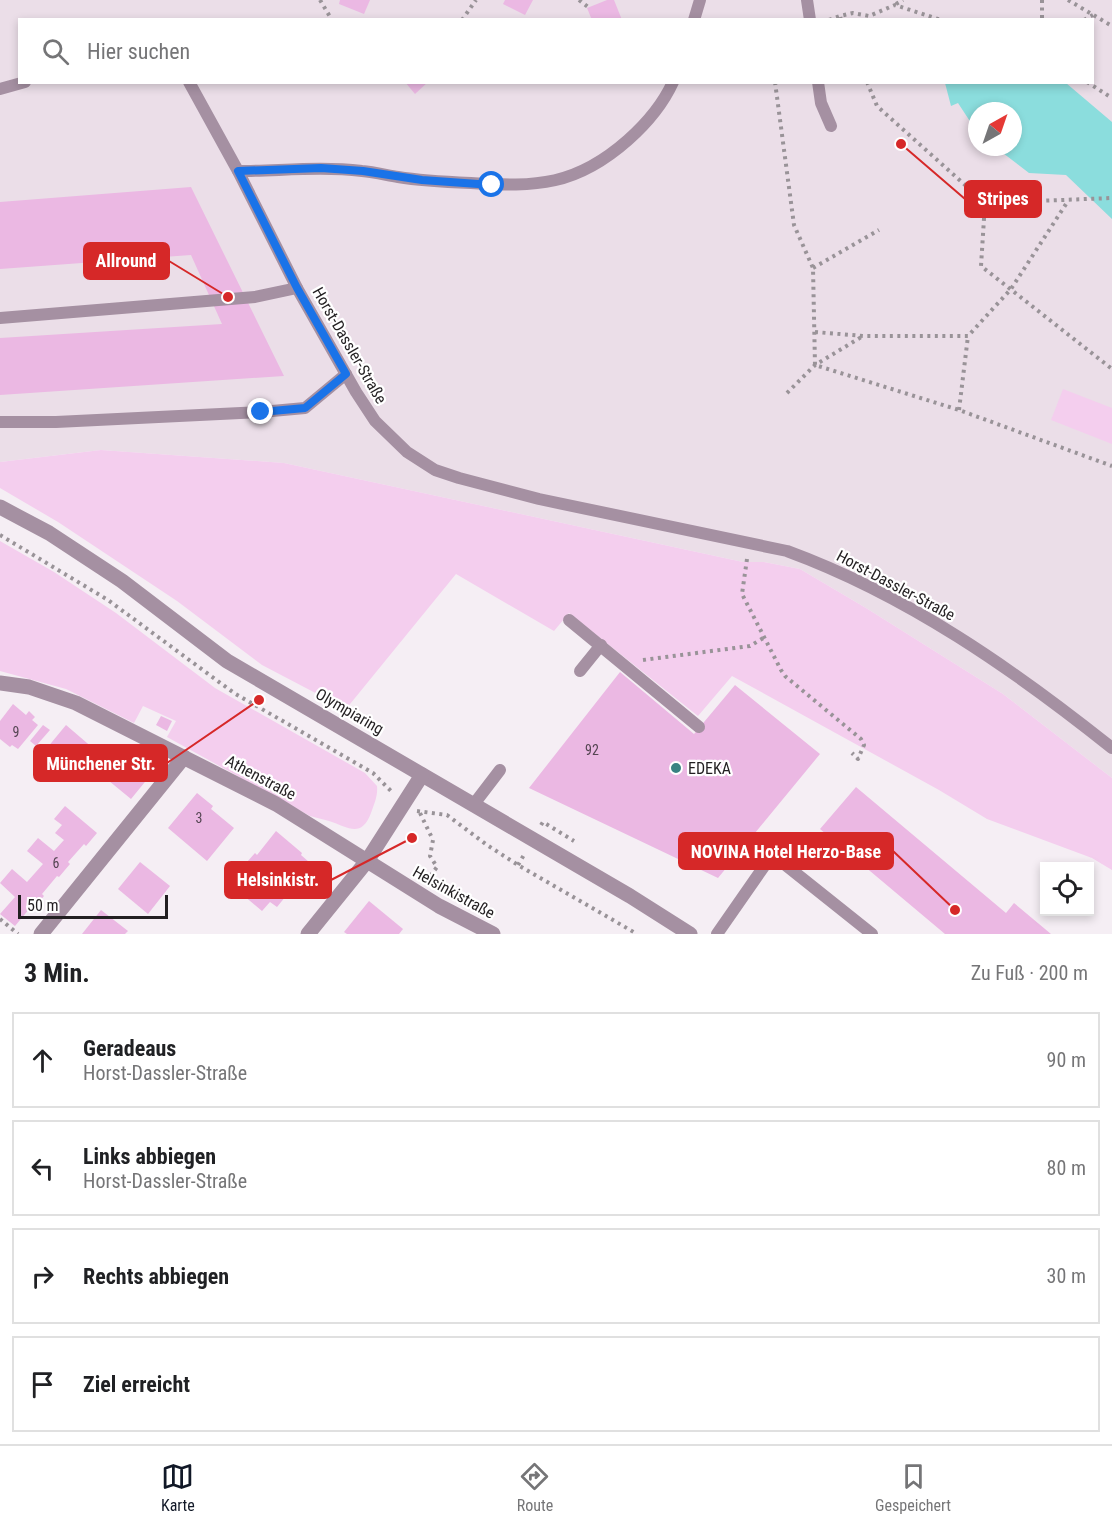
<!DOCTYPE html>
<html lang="de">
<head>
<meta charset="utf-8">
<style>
	:root { --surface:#fff; --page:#f6f6f6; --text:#202124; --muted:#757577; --line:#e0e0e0; --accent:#111827 }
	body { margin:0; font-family:"Roboto Condensed",sans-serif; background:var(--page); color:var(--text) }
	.controls { position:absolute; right:18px; bottom:18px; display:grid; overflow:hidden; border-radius:0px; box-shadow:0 3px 9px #0003 }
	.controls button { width:54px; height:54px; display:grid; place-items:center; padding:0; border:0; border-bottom:2px solid var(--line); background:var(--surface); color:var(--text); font:30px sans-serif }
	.compass { position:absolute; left:968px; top:102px; width:54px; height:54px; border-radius:50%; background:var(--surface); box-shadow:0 3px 9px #0003; rotate:40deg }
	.scale { position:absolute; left:18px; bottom:15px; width:150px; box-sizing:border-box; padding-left:6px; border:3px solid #221f21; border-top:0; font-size:16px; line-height:21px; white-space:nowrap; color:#221f21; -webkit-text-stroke:4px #fff; paint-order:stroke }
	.stop { position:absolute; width:18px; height:18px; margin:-14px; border:4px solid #1a73e8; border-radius:50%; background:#fff }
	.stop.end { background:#1a73e8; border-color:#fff; box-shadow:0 2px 6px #0008 }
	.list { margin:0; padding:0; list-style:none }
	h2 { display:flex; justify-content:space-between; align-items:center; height:78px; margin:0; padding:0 24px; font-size:26px }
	h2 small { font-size:20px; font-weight:400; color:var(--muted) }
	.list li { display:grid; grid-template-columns:39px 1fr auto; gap:18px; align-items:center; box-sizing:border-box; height:96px; margin:0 12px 12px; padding:0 12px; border:2px solid var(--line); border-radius:0px }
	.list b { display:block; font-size:22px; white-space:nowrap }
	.list p { margin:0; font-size:20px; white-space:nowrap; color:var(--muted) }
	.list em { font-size:20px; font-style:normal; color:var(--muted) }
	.icon { flex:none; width:33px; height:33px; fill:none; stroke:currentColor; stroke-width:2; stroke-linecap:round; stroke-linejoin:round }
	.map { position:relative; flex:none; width:1112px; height:934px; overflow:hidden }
	.search { position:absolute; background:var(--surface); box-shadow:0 3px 9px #0003; left:18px; right:18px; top:18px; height:66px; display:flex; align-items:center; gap:15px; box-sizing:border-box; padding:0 21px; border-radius:0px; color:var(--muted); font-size:22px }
	.sheet { height:510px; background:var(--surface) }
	nav { display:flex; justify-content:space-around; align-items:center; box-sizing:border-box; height:84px; border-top:2px solid var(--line); background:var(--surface); font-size:16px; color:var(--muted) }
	nav a { display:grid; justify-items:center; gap:3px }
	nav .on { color:var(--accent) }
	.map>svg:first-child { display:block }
	.built { fill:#ebdee8; fill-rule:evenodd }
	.green { fill:#f4ceee }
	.water { fill:#8bdddd }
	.building { fill:#ebb8e3 }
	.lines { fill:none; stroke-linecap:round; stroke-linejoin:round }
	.path { stroke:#999398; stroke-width:4; stroke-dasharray:3 4.5; stroke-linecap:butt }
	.service { stroke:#a590a2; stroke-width:12 }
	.minor { stroke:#a590a2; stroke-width:15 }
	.route { stroke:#1a73e8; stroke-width:8 }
	.poi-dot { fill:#398282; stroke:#fff; stroke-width:2 }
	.labels { text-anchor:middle; stroke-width:4.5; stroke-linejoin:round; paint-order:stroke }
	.number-label { font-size:14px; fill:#544552 }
	.street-label { font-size:16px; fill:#221f21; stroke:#fff }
	.poi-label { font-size:16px; fill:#221f21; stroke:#fff; text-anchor:start }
	.leader { fill:none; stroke:#d62828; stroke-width:2 }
	.callout-dot { fill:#d62828; stroke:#fff; stroke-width:2 }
	.callout { fill:#d62828; stroke:#d62828; stroke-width:2 }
	.callout-label { font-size:18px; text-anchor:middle; font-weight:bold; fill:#fff }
</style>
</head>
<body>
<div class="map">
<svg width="1112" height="934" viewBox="0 0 1112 934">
	<rect width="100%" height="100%" fill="#f5eef4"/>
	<path class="built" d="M0,0H1112V778L1003,694L866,608L800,569L764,562H743L284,463L101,450L0,462ZM20,20H1092V82H20ZM977,111H1013V147H977Z"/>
	<g class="green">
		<path d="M1063,389L1112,408V444L1051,420Z"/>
		<path d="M101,450L284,463L743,562H764L800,569L866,608L1003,694L1112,778V870L1092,858L987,819L939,790L732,676L698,716L569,613L554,631L456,574L346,709L262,665L177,601L58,522L0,488V462Z"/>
		<path d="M0,541L54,572L116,613L215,688L365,773L377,786C378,796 374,804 371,813C361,839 348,827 329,821C323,819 316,818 310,816L167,737L176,721L143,706L134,723L66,689L0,671Z"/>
	</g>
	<path class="water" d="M945,83H1066L1112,122V219L1066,175L1029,173L995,147H1013V111H977V132L958,103L951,106Z"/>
	<g class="building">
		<path d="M340,0H370L364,14L339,4Z"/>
		<path d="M505,0H533L525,15L503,4Z"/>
		<path d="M607,0H614L622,20H592L587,8Z"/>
		<path d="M405,82H428L415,94Z"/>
		<path d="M191,187L284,376L0,395V338L222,324L191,255L0,269V202Z"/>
		<path d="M620,672L694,734L735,685L820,754L718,878L529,788Z"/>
		<path d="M13,704L26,715L29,711L35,717L32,720L38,725L18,749L12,745L10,747L0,739V721Z"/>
		<path d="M161,716L172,721L167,731L156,725Z"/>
		<path d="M43,725L50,730L36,746L30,741Z"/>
		<path d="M66,725L94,749L89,754L96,761L90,769L82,763L75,771L47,748Z"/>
		<path d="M120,755L128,762L133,755L143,764L139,769L149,777L131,799L103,776Z"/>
		<path d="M856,787L1006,913L1014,903L1051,934H945L820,829Z"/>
		<path d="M197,793L213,806L211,809L234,828L207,861L168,828Z"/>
		<path d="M65,806L97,833L86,846L84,844L68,862L70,864L59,877L57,876L42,894L44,896L32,910L30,908L15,926L0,914L15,897L0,883L12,869L27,882L43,864L27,851L38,838L54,851L64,840L55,833L62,825L54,819Z"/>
		<path d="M276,831L302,853L301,855L317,869L309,878L303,873L293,885L297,888L288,898L286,896L277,907L270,902L262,911L237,890L246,880L240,875L249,864L247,862L255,853L257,855Z"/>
		<path d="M140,862L170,886L148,914L118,889Z"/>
		<path d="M369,901L403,929L399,934H347L344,932Z"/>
		<path d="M101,910L128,931L125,934H82Z"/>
	</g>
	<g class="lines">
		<g class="path">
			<path d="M320,0L332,20"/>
			<path d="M579,0L588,7"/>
			<path d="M1042,0V20"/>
			<path d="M1068,0L1112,26"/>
			<path d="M896,4L903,0"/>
			<path d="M462,20L476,0"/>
			<path d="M829,20L840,16"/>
			<path d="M841,20L840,16L853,13L869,16L895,5L941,20"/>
			<path d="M1084,20L1093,15"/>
			<path d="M775,82L794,225L813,268L815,365L959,410L1112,466"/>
			<path d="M867,82L877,106L985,203L1112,198"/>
			<path d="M1087,82L1112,98"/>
			<path d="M985,203L981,266L1112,369"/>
			<path d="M813,268L879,230"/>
			<path d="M815,332L863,336H968L1011,289L1068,201"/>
			<path d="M787,393L815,365L863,336"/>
			<path d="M959,410L968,336"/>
			<path d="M0,535L108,600L234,693L373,773L392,792"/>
			<path d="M747,559L742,594L781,670L785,676L861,739L864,745L858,759L852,753"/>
			<path d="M643,660L750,646L765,637"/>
			<path d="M417,811L447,815L487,845L518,865L637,934"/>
			<path d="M420,813L433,840L430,856L437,867L427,880"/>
			<path d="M541,825L543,822L574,841"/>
			<path d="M518,865L525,853"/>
			<path d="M0,919L18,934"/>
		</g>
		<g class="service">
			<path d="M807,0L810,20"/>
			<path d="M694,20L700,0"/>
			<path d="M189,82L238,171L297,288L356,392L375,421L407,452L435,470L459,478L539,499L787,551C907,595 1013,669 1112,748"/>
			<path d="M818,82L821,103L831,126"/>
			<path d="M0,89L25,82"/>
			<path d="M238,171C279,171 320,166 362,171C374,172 386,175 398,177C422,181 446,182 471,183C537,187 576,186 628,140C646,124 663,104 673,82"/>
			<path d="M0,318L255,297L297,288"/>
			<path d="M0,422H56L261,412L305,408L346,374"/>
			<path d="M569,620L699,727"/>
			<path d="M580,671L601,645"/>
			<path d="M474,804L500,770"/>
			<path d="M773,855L872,934"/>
			<path d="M717,934L765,865"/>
		</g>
		<g class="minor">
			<path d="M0,507L49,533L122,581L227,661L630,896L690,934"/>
			<path d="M0,683L29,687L76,703L276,804L439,906L493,934"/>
			<path d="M41,934L184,757"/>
			<path d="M308,934L367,861L422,775"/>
		</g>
	</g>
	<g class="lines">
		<path class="route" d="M261,412L305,408L346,374L297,288L238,171L321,168L363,171L422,180L492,185"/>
	</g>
	<circle class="poi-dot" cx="676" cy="768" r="6"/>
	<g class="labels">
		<g class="number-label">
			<text x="16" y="737">9</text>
			<text x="592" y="755">92</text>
			<text x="199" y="823">3</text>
			<text x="56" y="868">6</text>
		</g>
		<g class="street-label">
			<text transform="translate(350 345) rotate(60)" y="6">Horst-Dassler-Straße</text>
			<text transform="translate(896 585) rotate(28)" y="6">Horst-Dassler-Straße</text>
			<text transform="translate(350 711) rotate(30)" y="6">Olympiaring</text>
			<text transform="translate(261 777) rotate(28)" y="6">Athenstraße</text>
			<text transform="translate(454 892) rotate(29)" y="6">Helsinkistraße</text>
		</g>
		<g class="poi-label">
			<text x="688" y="774">EDEKA</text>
		</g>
	</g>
	<path class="leader" d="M901 144L965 199M228 297L169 261M259 700L167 763M955 910L893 851M412 838L331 880"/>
	<g class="callout-dot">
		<circle cx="901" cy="144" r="6"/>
		<circle cx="228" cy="297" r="6"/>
		<circle cx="259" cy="700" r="6"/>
		<circle cx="955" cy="910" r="6"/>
		<circle cx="412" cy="838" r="6"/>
	</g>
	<g class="callout">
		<rect x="965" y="181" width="76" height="36" rx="6"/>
		<rect x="84" y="243" width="85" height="36" rx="6"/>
		<rect x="34" y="745" width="133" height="36" rx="6"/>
		<rect x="679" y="833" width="214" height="36" rx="6"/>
		<rect x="225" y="862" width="106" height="36" rx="6"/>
	</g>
	<g class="callout-label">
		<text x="1003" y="205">Stripes</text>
		<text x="126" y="267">Allround</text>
		<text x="101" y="770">Münchener Str.</text>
		<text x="786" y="858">NOVINA Hotel Herzo-Base</text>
		<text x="278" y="886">Helsinkistr.</text>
	</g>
</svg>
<div class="controls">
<button><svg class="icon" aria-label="locate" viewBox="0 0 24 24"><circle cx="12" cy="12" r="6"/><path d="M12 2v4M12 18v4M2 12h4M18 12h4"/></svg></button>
</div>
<svg class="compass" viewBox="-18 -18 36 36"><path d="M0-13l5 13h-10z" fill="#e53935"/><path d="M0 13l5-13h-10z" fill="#757577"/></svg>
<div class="scale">50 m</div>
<div class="stop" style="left:492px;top:185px"></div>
<div class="stop end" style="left:261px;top:412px"></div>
<div class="search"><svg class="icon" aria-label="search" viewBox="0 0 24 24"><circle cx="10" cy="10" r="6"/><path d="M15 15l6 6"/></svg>Hier suchen</div>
</div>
<section class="sheet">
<h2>3 Min.<small>Zu Fuß · 200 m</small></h2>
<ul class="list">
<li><svg class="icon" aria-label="ahead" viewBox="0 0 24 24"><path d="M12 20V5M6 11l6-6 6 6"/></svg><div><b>Geradeaus</b><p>Horst-Dassler-Straße</p></div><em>90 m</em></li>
<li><svg class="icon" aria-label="left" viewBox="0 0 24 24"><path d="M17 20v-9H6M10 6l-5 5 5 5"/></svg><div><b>Links abbiegen</b><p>Horst-Dassler-Straße</p></div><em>80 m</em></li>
<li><svg class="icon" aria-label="right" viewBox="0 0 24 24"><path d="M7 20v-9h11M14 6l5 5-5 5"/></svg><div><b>Rechts abbiegen</b></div><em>30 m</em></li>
<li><svg class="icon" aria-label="arrive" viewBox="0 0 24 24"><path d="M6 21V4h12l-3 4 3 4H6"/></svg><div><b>Ziel erreicht</b></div></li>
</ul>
</section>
<nav>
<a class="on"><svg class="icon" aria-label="map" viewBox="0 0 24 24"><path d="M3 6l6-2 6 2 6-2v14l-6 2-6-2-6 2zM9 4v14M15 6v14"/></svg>Karte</a>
<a><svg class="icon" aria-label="directions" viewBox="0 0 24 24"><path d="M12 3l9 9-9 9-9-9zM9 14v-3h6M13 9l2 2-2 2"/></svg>Route</a>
<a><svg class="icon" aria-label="saved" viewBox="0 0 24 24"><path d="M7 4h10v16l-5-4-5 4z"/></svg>Gespeichert</a>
</nav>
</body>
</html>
